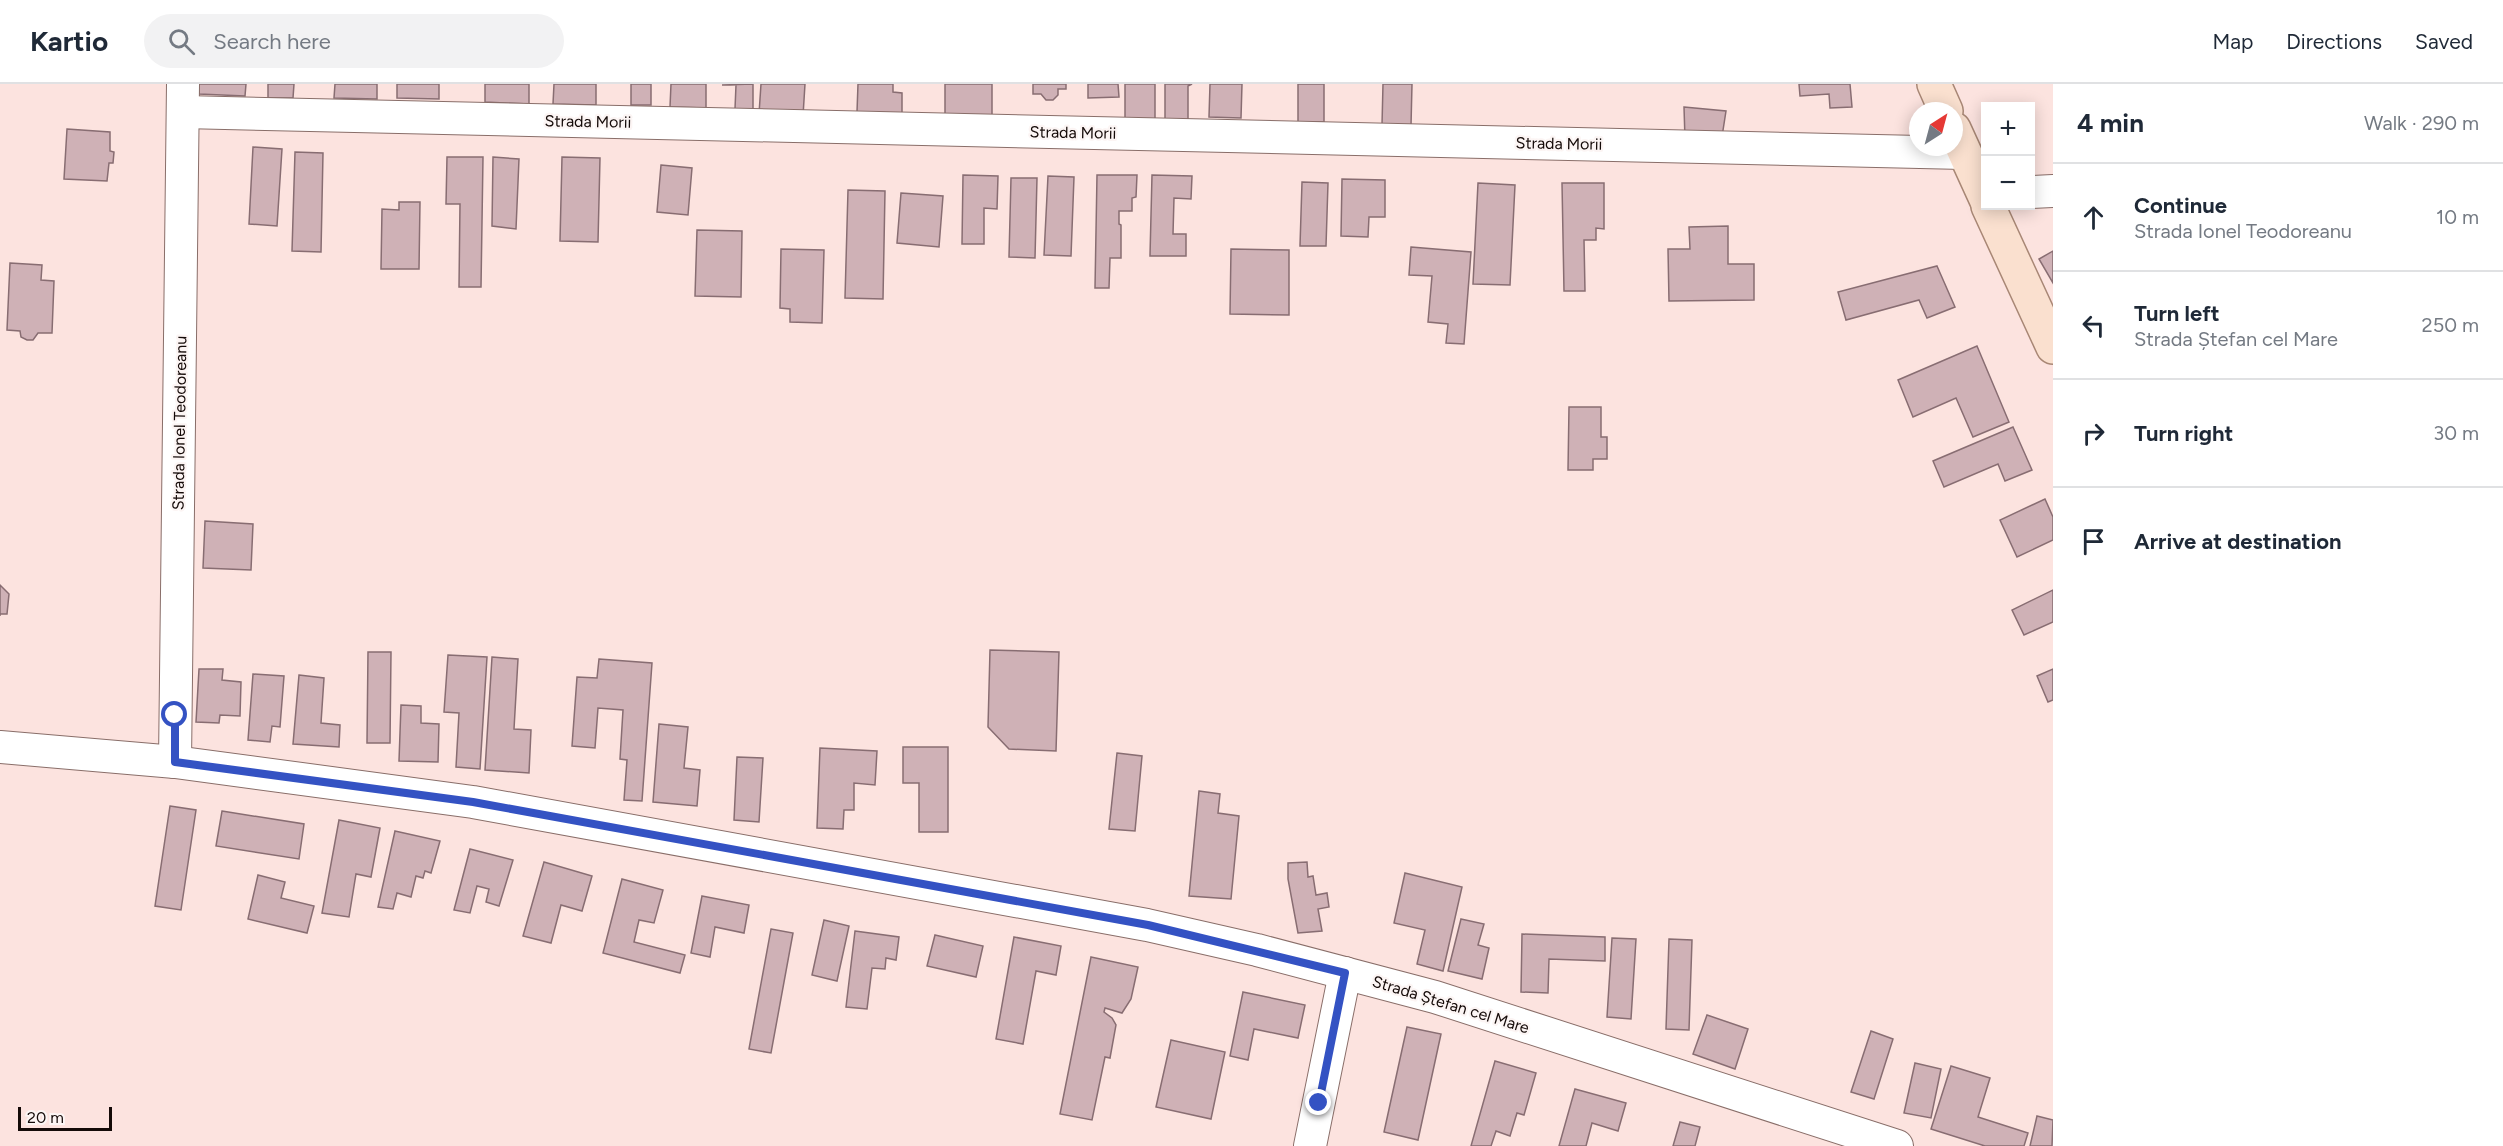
<!DOCTYPE html>
<html lang="en">
<head>
<meta charset="utf-8">
<style>
	:root { --surface:#fff; --page:#f2f2f3; --text:#1f2937; --muted:#747a83; --line:#e0e1e3 }
	body { margin:0; font-family:Figtree,sans-serif; background:var(--page); color:var(--text) }
	.controls { position:absolute; right:18px; top:18px; display:grid; overflow:hidden; border-radius:0px; box-shadow:0 3px 15px #0003 }
	.controls button { width:54px; height:54px; display:grid; place-items:center; padding:0; border:0; border-bottom:2px solid var(--line); background:var(--surface); color:var(--text); font:30px sans-serif }
	.compass { position:absolute; left:1909px; top:18px; width:54px; height:54px; border-radius:50%; background:var(--surface); box-shadow:0 3px 15px #0003; rotate:36deg }
	.scale { position:absolute; left:18px; bottom:15px; width:94px; box-sizing:border-box; padding-left:6px; border:3px solid #140a08; border-top:0; font-size:16px; line-height:21px; white-space:nowrap; color:#140a08; -webkit-text-stroke:4px #fcf5f4; paint-order:stroke }
	.stop { position:absolute; width:18px; height:18px; margin:-14px; border:4px solid #3452c3; border-radius:50%; background:#fff }
	.stop.end { background:#3452c3; border-color:#fff; box-shadow:0 2px 6px #0008 }
	.list { margin:0; padding:0; list-style:none }
	h2 { display:flex; justify-content:space-between; align-items:center; height:78px; margin:0; padding:0 24px; font-size:26px }
	h2 small { font-size:20px; font-weight:400; color:var(--muted) }
	.list li { display:grid; grid-template-columns:39px 1fr auto; gap:18px; align-items:center; box-sizing:border-box; height:108px; padding:0 24px; border-top:2px solid var(--line) }
	.list b { display:block; font-size:22px; white-space:nowrap }
	.list p { margin:0; font-size:20px; white-space:nowrap; color:var(--muted) }
	.list em { font-size:20px; font-style:normal; color:var(--muted) }
	.icon { flex:none; width:33px; height:33px; fill:none; stroke:currentColor; stroke-width:2; stroke-linecap:round; stroke-linejoin:round }
	.map { position:relative; flex:none; width:2053px; height:1062px; overflow:hidden }
	header { display:flex; align-items:center; gap:36px; box-sizing:border-box; height:84px; padding:0 30px; background:var(--surface); border-bottom:2px solid var(--line) }
	header strong { font-size:28px }
	nav { display:flex; gap:33px; margin-inline-start:auto; font-size:21px }
	.search { width:420px; height:54px; background:var(--page); display:flex; align-items:center; gap:15px; box-sizing:border-box; padding:0 21px; border-radius:33px; color:var(--muted); font-size:22px }
	main { display:flex }
	aside { flex:1; background:var(--surface) }
	.map>svg:first-child { display:block }
	.building { fill:#cfb1b6; stroke:#886d72; stroke-width:1.5 }
	.lines { fill:none; stroke-linecap:round; stroke-linejoin:round }
	.minor-casing { stroke:#896e69; stroke-width:34 }
	.major-casing { stroke:#a88775; stroke-width:36 }
	.minor { stroke:#fff; stroke-width:32 }
	.major { stroke:#fae0cf; stroke-width:33 }
	.route { stroke:#3452c3; stroke-width:8 }
	.labels { text-anchor:middle; stroke-width:4.5; stroke-linejoin:round; paint-order:stroke }
	.street-label { font-size:16px; fill:#140a08; stroke:#fcf5f4 }
</style>
</head>
<body>
<header>
<strong>Kartio</strong>
<div class="search"><svg class="icon" aria-label="search" viewBox="0 0 24 24"><circle cx="10" cy="10" r="6"/><path d="M15 15l6 6"/></svg>Search here</div>
<nav><a>Map</a><a>Directions</a><a>Saved</a></nav>
</header>
<main>
<div class="map">
<svg width="2053" height="1062" viewBox="0 0 2053 1062">
	<rect width="100%" height="100%" fill="#fce3df"/>
	<g class="building">
		<path d="M199,0H246L245,12L199,10Z"/>
		<path d="M268,0H294L293,14H268Z"/>
		<path d="M335,0H377V15L334,14Z"/>
		<path d="M397,0H439V15L397,14Z"/>
		<path d="M485,0H529V20L485,18Z"/>
		<path d="M554,0H596V21L553,20Z"/>
		<rect x="631" y="0" width="20" height="21"/>
		<path d="M671,0H706V24L670,23Z"/>
		<path d="M753,0V25H735L736,1H722Z"/>
		<path d="M761,0H805L803,32L759,30Z"/>
		<path d="M858,0H893V8L902,9V29L857,28Z"/>
		<rect x="945" y="0" width="47" height="32"/>
		<path d="M1033,0H1066V5H1058V11L1053,16H1046L1041,10H1033Z"/>
		<path d="M1088,0H1118L1119,13L1088,14Z"/>
		<path d="M1125,0H1155V38L1125,37Z"/>
		<path d="M1165,0H1192L1188,2V39H1165Z"/>
		<path d="M1210,0H1242L1241,34L1209,33Z"/>
		<rect x="1298" y="0" width="26" height="38"/>
		<path d="M1383,0H1412L1411,42L1382,41Z"/>
		<path d="M1799,0H1850L1852,23L1830,24L1829,10L1800,12Z"/>
		<path d="M1684,23L1726,27L1721,59L1685,55Z"/>
		<path d="M67,45L110,48V67L114,68L113,79H109L107,97L64,95Z"/>
		<path d="M253,63L282,65L277,142L249,140Z"/>
		<path d="M295,68L323,69L321,168L292,167Z"/>
		<path d="M447,73H483L481,203H459L460,120H446Z"/>
		<path d="M493,73L519,75L516,145L492,142Z"/>
		<path d="M562,73L600,74L598,158L560,157Z"/>
		<path d="M661,81L692,84L688,131L657,128Z"/>
		<path d="M963,91L998,92L997,125L984,124V160H962Z"/>
		<path d="M1097,91H1137L1136,113L1132,114V127H1119V140L1121,141V174H1110L1109,204H1095Z"/>
		<path d="M1152,91L1192,92L1191,115L1174,114L1173,150H1186V172H1150Z"/>
		<path d="M1048,92L1074,93L1071,172L1044,171Z"/>
		<path d="M1011,94H1037L1035,174L1009,173Z"/>
		<path d="M1342,95L1385,96V133H1369L1368,153L1341,152Z"/>
		<path d="M1302,98L1328,99L1326,162H1300Z"/>
		<path d="M1478,99L1515,101L1510,201L1473,200Z"/>
		<path d="M1562,99H1604V145L1596,144V156H1584L1585,207H1564Z"/>
		<path d="M848,106L885,107L883,215L845,214Z"/>
		<path d="M901,109L943,112L939,163L897,159Z"/>
		<path d="M399,118H420L419,185H381L382,125L399,126Z"/>
		<path d="M1728,142V180H1754V216L1669,217L1668,165H1690L1689,143Z"/>
		<path d="M697,146L742,147L741,213L695,212Z"/>
		<path d="M1411,163L1471,168L1464,260L1446,259L1448,240L1428,238L1432,192L1409,191Z"/>
		<path d="M781,165L824,166L822,239L790,238V225L780,224Z"/>
		<path d="M1231,165L1289,166V231L1230,230Z"/>
		<path d="M2053,167V199L2039,175Z"/>
		<path d="M10,179L42,181L41,196L54,197L52,249H38L33,256H27L21,253L20,247L7,246Z"/>
		<path d="M1937,182L1955,223L1927,234L1919,216L1846,236L1838,208Z"/>
		<path d="M1977,262L2009,338L1973,353L1956,314L1913,333L1898,296Z"/>
		<path d="M1569,323H1601V353H1607V375H1593V386H1568Z"/>
		<path d="M2013,343L2032,386L2005,397L1998,380L1944,403L1933,377Z"/>
		<path d="M2045,415L2053,433V456L2017,473L2000,436Z"/>
		<path d="M205,437L253,440L251,486L203,484Z"/>
		<path d="M0,501L9,510L7,530H0V532Z"/>
		<path d="M2053,506V538L2024,551L2012,526Z"/>
		<path d="M990,566L1059,568L1056,667L1009,665L988,643Z"/>
		<path d="M368,568H391L390,659H367Z"/>
		<path d="M448,571L487,573L480,685L456,683L459,629L444,628Z"/>
		<path d="M492,573L518,575L514,645L531,646L529,689L485,686Z"/>
		<path d="M599,575L652,579L642,717L624,716L627,676L620,675L623,626L598,624L595,664L572,662L577,593L597,594Z"/>
		<path d="M199,585H223L222,596L241,598L240,632L220,631L219,639L196,638Z"/>
		<path d="M2053,585V616L2048,618L2037,592Z"/>
		<path d="M253,590L284,592L280,643L272,642L270,658L248,656Z"/>
		<path d="M299,591L324,594L321,639L340,641L339,663L293,660Z"/>
		<path d="M401,621L421,622V639L439,640L438,678L399,677Z"/>
		<path d="M659,640L688,643L684,684L700,686L697,722L653,718Z"/>
		<path d="M903,663H948V748H919V699H903Z"/>
		<path d="M820,664L877,667L875,701L854,699V726H844L843,745L817,744Z"/>
		<path d="M1117,669L1142,672L1135,747L1109,745Z"/>
		<path d="M737,673L763,674L759,738L734,736Z"/>
		<path d="M1199,707L1220,710L1218,729L1239,732L1231,815L1189,812Z"/>
		<path d="M170,722L196,726L181,826L155,822Z"/>
		<path d="M222,727L304,740L299,775L216,762Z"/>
		<path d="M339,736L380,744L371,793L356,790L349,833L322,829Z"/>
		<path d="M395,747L440,757L431,789L425,787L423,794L416,792L411,813L397,809L393,825L378,823Z"/>
		<path d="M470,765L513,776L499,822L486,818L489,805L477,802L470,829L454,826Z"/>
		<path d="M544,778L592,792L582,827L561,821L551,859L523,852Z"/>
		<path d="M1307,778L1308,793L1313,792L1316,811L1327,809L1329,823L1318,825L1322,847L1298,849L1288,795V779Z"/>
		<path d="M1405,789L1462,803L1443,887L1417,880L1425,846L1394,839Z"/>
		<path d="M258,791L285,798L281,814L314,822L307,849L248,835Z"/>
		<path d="M622,795L663,806L654,839L639,836L634,858L685,871L680,889L603,869Z"/>
		<path d="M702,812L749,821L744,849L715,843L710,873L691,869Z"/>
		<path d="M1461,835L1484,840L1478,861L1489,864L1482,895L1448,887Z"/>
		<path d="M824,836L849,842L837,897L812,891Z"/>
		<path d="M771,845L793,849L771,969L749,965Z"/>
		<path d="M855,847L899,853L896,876L886,874L885,885L872,884L867,925L846,923Z"/>
		<path d="M1522,850L1605,853V877L1549,875L1548,909L1521,908Z"/>
		<path d="M935,851L983,862L976,893L927,882Z"/>
		<path d="M1014,853L1061,862L1056,891L1036,887L1023,960L996,955Z"/>
		<path d="M1612,854L1636,855L1631,935L1607,933Z"/>
		<path d="M1669,855L1692,856L1689,946L1666,945Z"/>
		<path d="M1091,873L1138,883L1131,915L1122,929L1105,924L1104,928L1112,934L1116,941L1110,974L1105,973L1092,1036L1060,1030Z"/>
		<path d="M1243,908L1305,921L1298,954L1254,945L1248,976L1230,972Z"/>
		<path d="M1707,931L1748,945L1735,985L1693,970Z"/>
		<path d="M1407,943L1441,950L1418,1056L1384,1048Z"/>
		<path d="M1871,947L1893,955L1874,1015L1851,1008Z"/>
		<path d="M1171,956L1225,968L1211,1035L1156,1023Z"/>
		<path d="M1495,977L1536,989L1524,1031L1517,1029L1510,1052L1496,1047L1491,1062H1471Z"/>
		<path d="M1915,979L1941,985L1931,1034L1904,1029Z"/>
		<path d="M1951,982L1990,994L1978,1033L2028,1049L2024,1062H1985L1931,1045Z"/>
		<path d="M1575,1005L1626,1019L1618,1047L1592,1039L1586,1062H1559Z"/>
		<path d="M2037,1032L2053,1036L2052,1062H2030Z"/>
		<path d="M1680,1038L1700,1043L1695,1062H1673Z"/>
	</g>
	<g class="lines">
		<g class="minor-casing">
			<g id="minor">
				<path d="M183,28L1964,69"/>
				<path d="M2030,108L2053,107"/>
				<path d="M0,663L175,678L473,718L1147,841L1257,866L1435,913L1897,1062"/>
				<path d="M175,678L183,0"/>
				<path d="M1310,1062L1345,889"/>
			</g>
		</g>
		<g class="major-casing">
			<g id="major">
				<path d="M1934,0L1946,27"/>
				<path d="M1954,45L1986,115"/>
				<path d="M1988,122L2053,263"/>
			</g>
		</g>
		<use href="#minor" class="minor"/>
		<use href="#major" class="major"/>
	</g>
	<g class="lines">
		<path class="route" d="M175,631V678L473,718L1148,841L1345,889L1319,1019"/>
	</g>
	<g class="labels">
		<g class="street-label">
			<text transform="translate(588 37) rotate(1)" y="6">Strada Morii</text>
			<text transform="translate(1073 48) rotate(1)" y="6">Strada Morii</text>
			<text transform="translate(1559 59) rotate(1)" y="6">Strada Morii</text>
			<text transform="translate(179 339) rotate(-89)" y="6">Strada Ionel Teodoreanu</text>
			<text transform="translate(1451 920) rotate(17)" y="6">Strada Ștefan cel Mare</text>
		</g>
	</g>
</svg>
<div class="controls">
<button>+</button>
<button>−</button>
</div>
<svg class="compass" viewBox="-18 -18 36 36"><path d="M0-13l5 13h-10z" fill="#e53935"/><path d="M0 13l5-13h-10z" fill="#747a83"/></svg>
<div class="scale">20 m</div>
<div class="stop" style="left:175px;top:631px"></div>
<div class="stop end" style="left:1319px;top:1019px"></div>
</div>
<aside>
<h2>4 min<small>Walk · 290 m</small></h2>
<ul class="list">
<li><svg class="icon" aria-label="ahead" viewBox="0 0 24 24"><path d="M12 20V5M6 11l6-6 6 6"/></svg><div><b>Continue</b><p>Strada Ionel Teodoreanu</p></div><em>10 m</em></li>
<li><svg class="icon" aria-label="left" viewBox="0 0 24 24"><path d="M17 20v-9H6M10 6l-5 5 5 5"/></svg><div><b>Turn left</b><p>Strada Ștefan cel Mare</p></div><em>250 m</em></li>
<li><svg class="icon" aria-label="right" viewBox="0 0 24 24"><path d="M7 20v-9h11M14 6l5 5-5 5"/></svg><div><b>Turn right</b></div><em>30 m</em></li>
<li><svg class="icon" aria-label="arrive" viewBox="0 0 24 24"><path d="M6 21V4h12l-3 4 3 4H6"/></svg><div><b>Arrive at destination</b></div></li>
</ul>
</aside>
</main>
</body>
</html>
